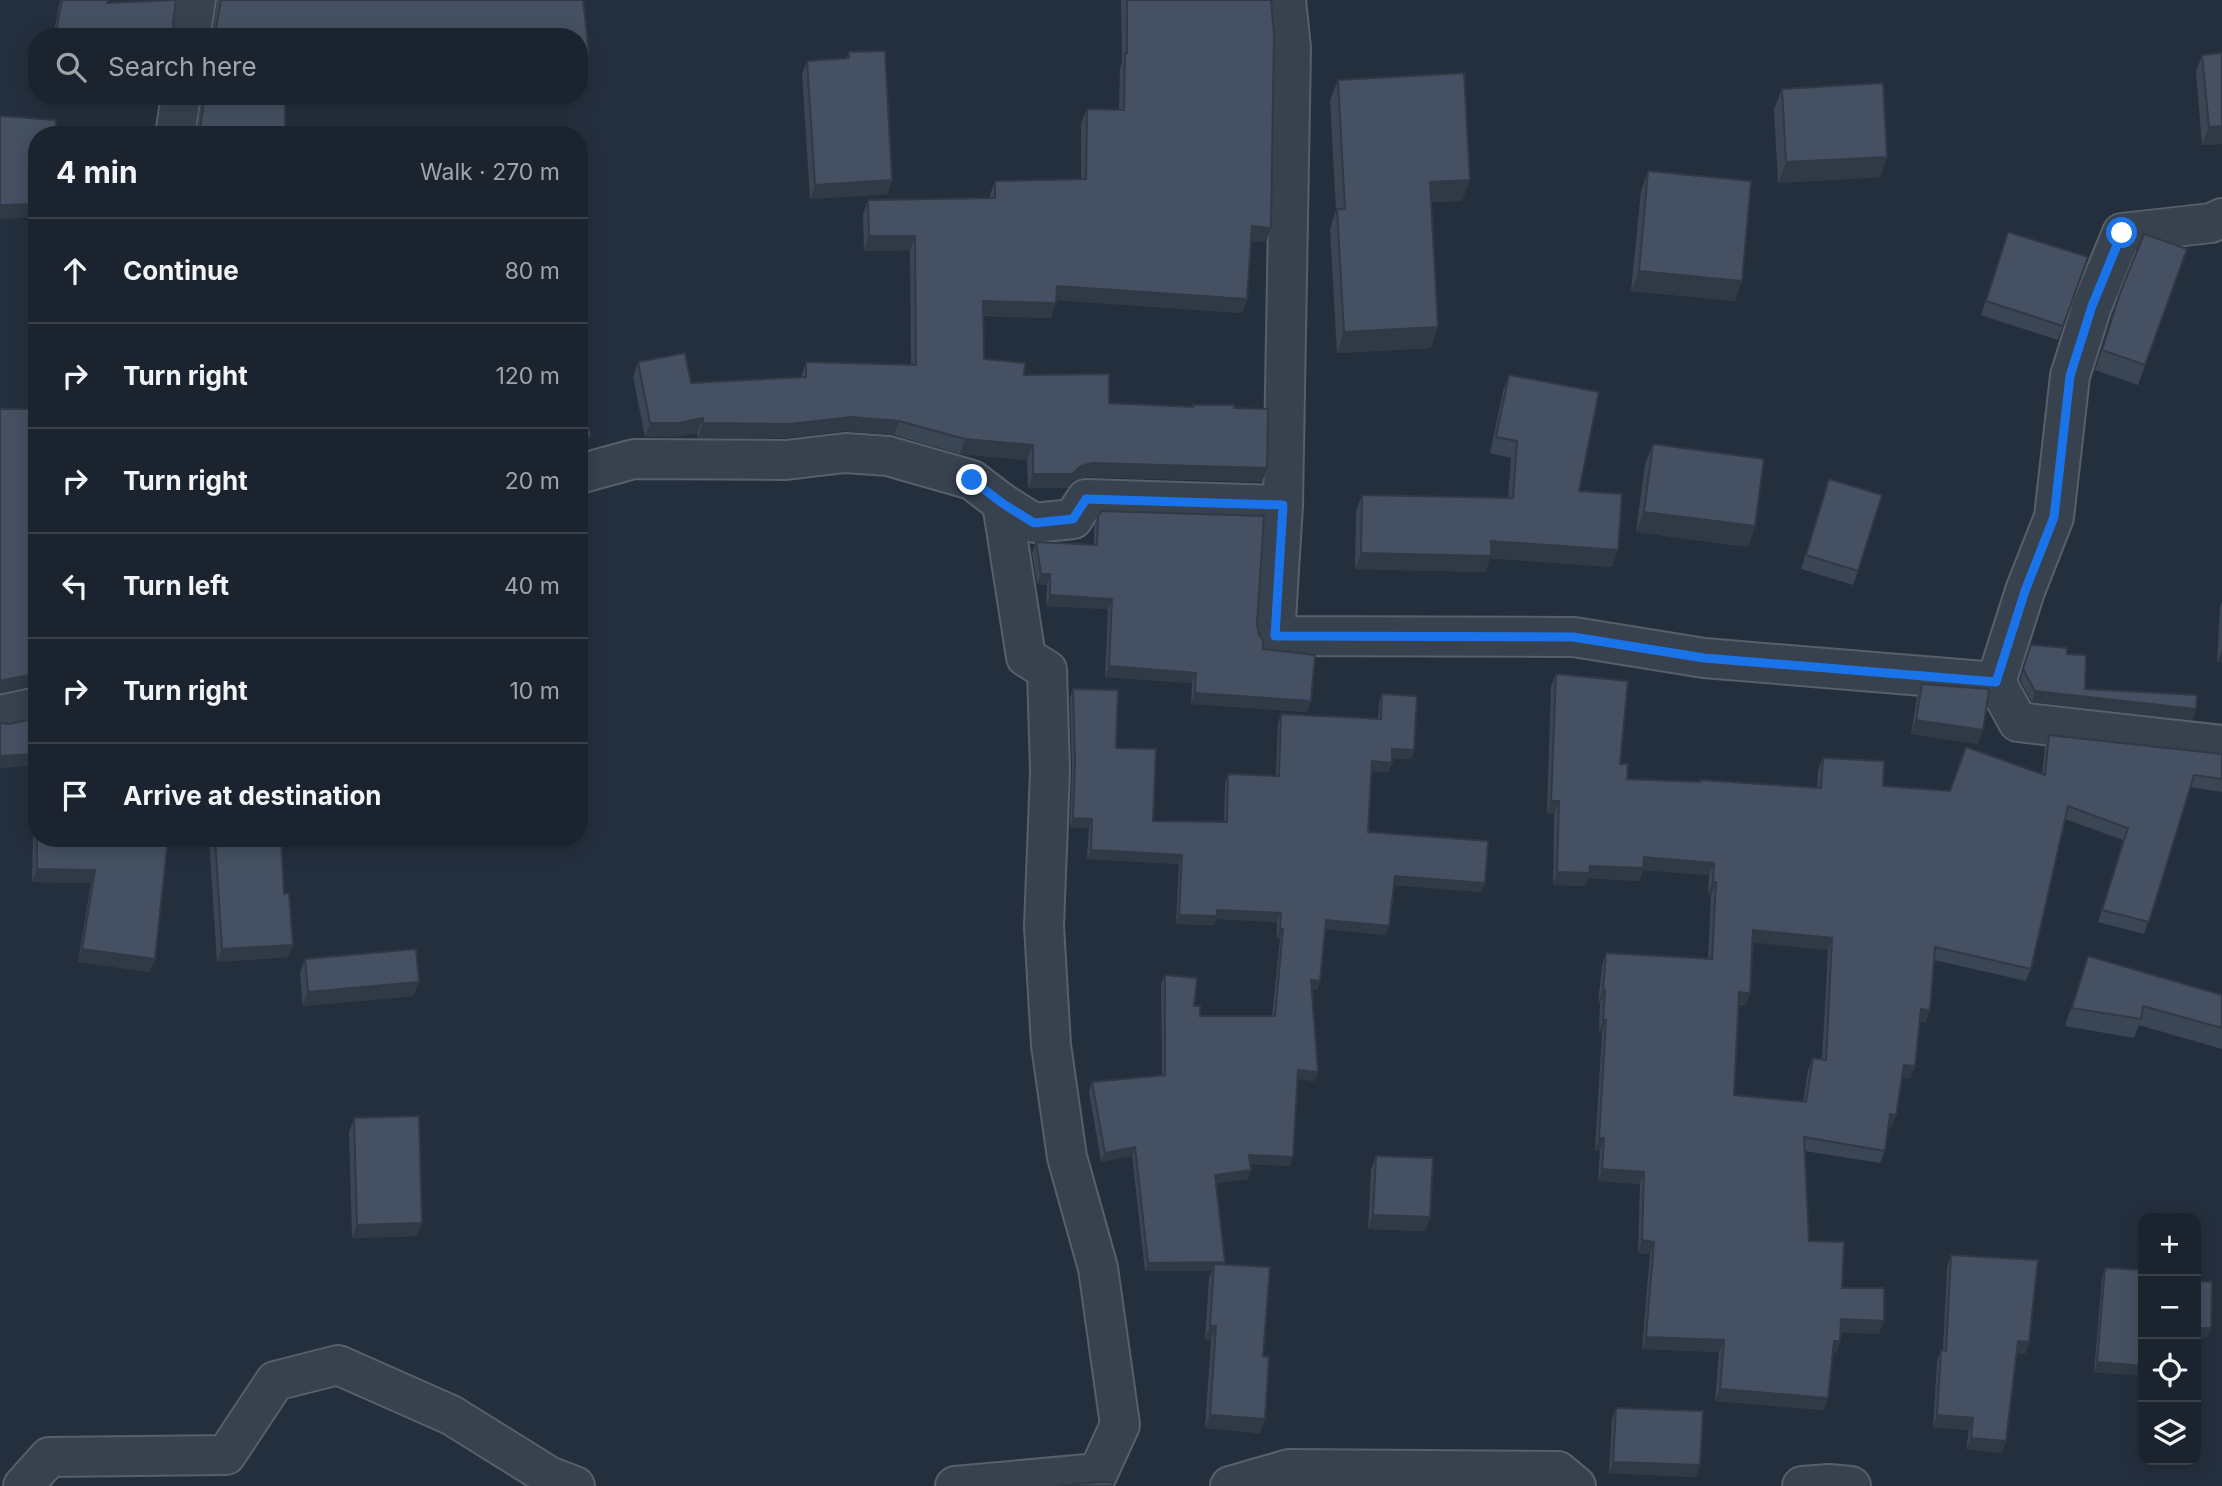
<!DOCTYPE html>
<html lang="en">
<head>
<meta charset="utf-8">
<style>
	:root { --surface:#1b232e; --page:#282f3a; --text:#f1f3f6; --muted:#a0a4aa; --line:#39404a }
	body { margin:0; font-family:Inter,sans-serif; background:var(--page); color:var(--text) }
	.controls { position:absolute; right:21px; bottom:21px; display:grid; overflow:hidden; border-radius:14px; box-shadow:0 4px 18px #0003 }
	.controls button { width:63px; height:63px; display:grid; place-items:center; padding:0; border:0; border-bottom:2px solid var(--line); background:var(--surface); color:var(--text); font:35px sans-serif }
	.stop { position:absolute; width:21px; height:21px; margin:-16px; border:5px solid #1a73e8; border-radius:50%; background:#fff }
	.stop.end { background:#1a73e8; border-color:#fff; box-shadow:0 2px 7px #0008 }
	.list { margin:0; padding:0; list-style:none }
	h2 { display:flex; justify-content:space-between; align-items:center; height:91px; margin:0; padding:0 28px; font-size:30px }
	h2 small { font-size:23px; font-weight:400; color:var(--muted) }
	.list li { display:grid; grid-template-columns:46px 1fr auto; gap:21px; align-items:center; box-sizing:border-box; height:105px; padding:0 28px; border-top:2px solid var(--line) }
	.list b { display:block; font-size:26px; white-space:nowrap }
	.list em { font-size:23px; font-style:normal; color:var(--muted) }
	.icon { flex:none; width:38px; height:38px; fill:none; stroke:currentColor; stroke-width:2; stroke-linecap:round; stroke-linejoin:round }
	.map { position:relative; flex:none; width:2222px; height:1486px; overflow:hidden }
	.search { position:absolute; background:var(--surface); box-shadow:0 4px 18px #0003; left:28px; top:28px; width:560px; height:77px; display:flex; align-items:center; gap:18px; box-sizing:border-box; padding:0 24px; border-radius:28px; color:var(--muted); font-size:26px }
	.panel { position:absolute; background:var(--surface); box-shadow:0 4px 18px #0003; left:28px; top:126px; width:560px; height:721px; border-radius:28px }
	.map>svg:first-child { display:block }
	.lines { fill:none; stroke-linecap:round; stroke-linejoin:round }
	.minor-casing { stroke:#565f6c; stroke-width:42 }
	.minor { stroke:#38414e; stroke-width:38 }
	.wall { fill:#3b4654; fill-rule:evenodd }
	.shaded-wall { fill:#303945 }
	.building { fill:#455162; stroke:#303945; stroke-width:2; fill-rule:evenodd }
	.route { stroke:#1a73e8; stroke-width:9 }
</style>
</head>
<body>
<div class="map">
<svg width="2222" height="1486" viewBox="0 0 2222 1486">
	<rect width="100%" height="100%" fill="#242f3e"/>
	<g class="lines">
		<g class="minor-casing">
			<g id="minor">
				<path d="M1286,0L1291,48L1283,505L1275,636L1574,637L1704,658L1996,682L2018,722L2222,745"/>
				<path d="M190,37L196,0"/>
				<path d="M175,135L181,96"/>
				<path d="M579,474L634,459L786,460L845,453L888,456L972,480L1002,503L1034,523L1073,519L1086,499L1283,505"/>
				<path d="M1996,682L2025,591L2054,517L2070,376L2092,306L2122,233L2211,223L2222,218"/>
				<path d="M0,715L37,707"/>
				<path d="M23,1486L49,1457L226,1455L275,1381L338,1365L451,1415L549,1476L575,1486"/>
				<path d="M955,1486L1098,1473L1120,1425L1098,1268L1067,1157L1051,1045L1044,926L1050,771L1047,670L1026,657L1002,503"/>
				<path d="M1230,1486L1289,1469L1558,1471L1576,1486"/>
				<path d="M1802,1486L1829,1484L1851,1486"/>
			</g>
		</g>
		<use href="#minor" class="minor"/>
	</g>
	<g class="wall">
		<path d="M60,0H108L107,3L173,22L174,33L177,37H53Z"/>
		<path d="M217,0H583L584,66L579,67V37H212Z"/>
		<path d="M1121,0H1271V228L1266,242L1251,241L1247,299L1242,313L1056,300L1051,318L983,316L984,359L1024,375L1109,403L1192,407L1193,405L1234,408L1267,468L1262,482L1087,477L1075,480L1067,488H1028L1027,460L960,454L894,435L846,431L785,438H698L697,433L674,437H645L633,377L638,362L691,383L801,377L806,362L911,365L910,250L864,251L863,214L868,200L990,198V195L995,181L1081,179V124L1087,109L1119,110L1120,68L1122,62Z"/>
		<path d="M849,52L892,180L887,194L810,199L802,74L807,61L846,58Z"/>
		<path d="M2202,55L2222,144L2202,145L2196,72Z"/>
		<path d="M1338,80L1462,201L1431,202V348L1337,353L1330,229L1336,210L1330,100Z"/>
		<path d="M1782,89L1887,157L1880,177L1778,183L1774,109Z"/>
		<path d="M53,96H87L85,103Z"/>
		<path d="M202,96H285V135H196Z"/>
		<path d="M1648,171L1735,301L1631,291L1641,191Z"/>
		<path d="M2008,232L2088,257L2058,340L1981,315Z"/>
		<path d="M2187,249L2138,385L2095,370L2120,293Z"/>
		<path d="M1509,375L1579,491L1612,567L1490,558L1485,572L1355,569L1356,511L1362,495L1508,498L1511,458L1490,453L1503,391Z"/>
		<path d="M1653,444L1755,526L1748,547L1636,532L1645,464Z"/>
		<path d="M1829,479L1858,571L1853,585L1801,569Z"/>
		<path d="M1098,516L1257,624L1263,649L1311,701L1307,712L1191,704L1192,683L1105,677L1108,609L1046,606L1047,585L1037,584L1032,553L1036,542L1094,545V526Z"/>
		<path d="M2222,601V662H2217L2220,607Z"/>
		<path d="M2031,645L2067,654L2085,689L2193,720L2032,702L2020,680Z"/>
		<path d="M1556,674L1620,764L1627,779L1699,782L1700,780L1817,787L1818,770L1823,758L1883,786L1950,791L2042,774L2045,747L2049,735L2222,754V792L2190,787L2144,934L2098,922L2123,840L2065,819L2031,969L2026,981L1934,960L1926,1022H1919L1915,1066L1910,1079L1902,1078L1892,1127H1888L1885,1151L1880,1163L1805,1151L1809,1241L1842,1288L1879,1334L1841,1332L1840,1341L1836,1353H1833L1824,1410L1715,1401L1719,1352L1642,1349L1650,1254L1638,1253L1640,1184L1598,1181L1600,1151L1595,1150L1602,1033L1599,1032L1600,1003H1598L1602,966L1606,953L1708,959L1711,894H1708L1709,875L1643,870L1639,881L1588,878L1585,886L1553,885L1554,814L1547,813L1551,686ZM1753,942L1828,950L1822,1059L1813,1058L1808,1070L1803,1102L1734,1095L1739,1005H1746Z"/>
		<path d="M1922,684L1978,744L1911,734L1917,697Z"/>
		<path d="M1073,689L1116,748L1153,821L1224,822L1225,783L1228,774L1276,776L1278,723L1281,714L1378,719L1379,703L1382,694L1414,750L1411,759L1392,758V763L1388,772L1371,771L1368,832L1485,883L1481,892L1394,885L1386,935L1325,929L1320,981L1317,990L1312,989L1315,1081L1298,1079L1290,1166L1251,1164L1248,1179L1216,1183L1225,1262L1224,1264L1263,1356L1265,1419L1260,1433L1205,1428L1211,1340H1205L1209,1277L1212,1271H1145L1132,1156L1101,1162L1089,1091L1092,1082L1162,1075L1161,984L1165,975L1194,1006L1200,1016H1272L1280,938H1277V922L1216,919L1214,925L1176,924L1179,864L1087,859L1089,828L1070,827L1072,770L1070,698Z"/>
		<path d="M37,823V838H168L150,972L78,962L91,883L32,882L33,833Z"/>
		<path d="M209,838H281L288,957L217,962Z"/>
		<path d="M2088,956L2222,995V1049L2139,1025L2134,1038L2065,1026Z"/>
		<path d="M305,959L414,996L303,1006L300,973Z"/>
		<path d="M354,1118L422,1223L417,1236L352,1238L349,1132Z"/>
		<path d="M1376,1156L1430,1217L1425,1231L1368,1229L1371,1170Z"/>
		<path d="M1951,1255L2029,1342L2025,1354L2017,1353L2002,1453L1966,1449L1969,1430L1933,1427L1937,1362L1941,1350H1943L1947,1267Z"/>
		<path d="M2105,1268L2143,1270V1376L2094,1372L2102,1278Z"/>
		<path d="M1616,1408L1696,1477L1609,1473L1612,1419Z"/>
	</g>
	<g class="shaded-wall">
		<path d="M589,54L584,66L579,67V55Z"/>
		<path d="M2222,126V144L2202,145L2209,127Z"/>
		<path d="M1887,157L1880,177L1778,183L1786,162Z"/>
		<path d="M892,180L887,194L810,199L815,185Z"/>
		<path d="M1470,180L1462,201L1423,202L1430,182Z"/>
		<path d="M37,204V217L0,219V205Z"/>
		<path d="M1252,226L1271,228L1266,242L1247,241Z"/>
		<path d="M869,236H915L910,250L864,251Z"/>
		<path d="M1639,271L1742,281L1735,301L1631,291Z"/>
		<path d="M1057,286L1247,299L1242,313L1052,300Z"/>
		<path d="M983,301L1056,303L1051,318L978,315Z"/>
		<path d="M1438,327L1431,348L1337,353L1344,332Z"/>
		<path d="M852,417L899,421L894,435L846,431L785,438H698L703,423Z"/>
		<path d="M703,418L697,433L674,437H645L650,423Z"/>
		<path d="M591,436L586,449L579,452V440Z"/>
		<path d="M965,439L1033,445L1027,460L960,454Z"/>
		<path d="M1092,463L1267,468L1262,482L1087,477L1075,480L1067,488H1028L1033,474Z"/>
		<path d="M1644,512L1755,526L1748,547L1636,532Z"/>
		<path d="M1491,541L1618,550L1612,567L1490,558L1485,572L1355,569L1361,553Z"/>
		<path d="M1041,574H1050L1047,585L1037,584Z"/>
		<path d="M1050,595L1112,599L1108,609L1046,606Z"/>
		<path d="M2222,650V662H2217Z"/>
		<path d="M1109,666L1196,673L1192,683L1105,677Z"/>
		<path d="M37,673V686H32L0,693V681Z"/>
		<path d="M2035,691L2196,709L2193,720L2032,702Z"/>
		<path d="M1195,693L1311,701L1307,712L1191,704Z"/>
		<path d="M1916,720L1983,730L1978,744L1911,734Z"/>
		<path d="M35,743H37V756H35L31,766L0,768V756Z"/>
		<path d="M1392,749L1414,750L1411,759L1389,758Z"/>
		<path d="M1372,761L1392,763L1388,772L1368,770Z"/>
		<path d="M1551,801H1559L1554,814L1547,813Z"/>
		<path d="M1073,818L1092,819L1089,828L1070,827Z"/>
		<path d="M1091,850L1182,855L1179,864L1087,859Z"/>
		<path d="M1644,857L1714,863L1709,875L1643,870L1639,881L1588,878L1585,886L1553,885L1557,872L1590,866Z"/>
		<path d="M37,869L95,870L91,883L32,882Z"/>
		<path d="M1395,876L1485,883L1481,892L1391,885Z"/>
		<path d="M1713,882H1716L1711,894H1708Z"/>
		<path d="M1217,910L1281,913L1277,922L1216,919L1214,925L1176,924L1179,915Z"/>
		<path d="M1326,920L1389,926L1386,935L1323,929Z"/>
		<path d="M1280,929H1283L1280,938H1277Z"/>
		<path d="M1753,930L1832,938L1828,950L1749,942Z"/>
		<path d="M293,945L288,957L217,962L222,949Z"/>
		<path d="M82,949L155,959L150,972L78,962Z"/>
		<path d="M1311,980L1320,981L1317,990L1308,989Z"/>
		<path d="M419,982L414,996L303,1006L308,992Z"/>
		<path d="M1603,990H1605L1600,1003H1598Z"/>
		<path d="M1739,992L1750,993L1746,1005L1735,1004Z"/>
		<path d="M1921,1009L1930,1010L1926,1022L1916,1021Z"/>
		<path d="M1603,1020H1606L1602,1033L1599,1032Z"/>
		<path d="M1904,1065L1915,1066L1910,1079L1899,1077Z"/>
		<path d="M1298,1070L1318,1072L1315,1081L1295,1079Z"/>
		<path d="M1890,1114L1896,1115L1892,1127L1886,1126Z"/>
		<path d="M1599,1138H1604L1600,1151L1595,1150Z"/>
		<path d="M1135,1147L1132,1156L1101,1162L1105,1153Z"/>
		<path d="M1249,1155L1293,1157L1290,1166L1246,1164Z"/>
		<path d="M1602,1169L1644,1172L1640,1184L1598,1181Z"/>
		<path d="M1251,1170L1248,1179L1212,1184L1215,1175Z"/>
		<path d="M1373,1215L1430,1217L1425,1231L1368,1229Z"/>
		<path d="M422,1223L417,1236L352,1238L357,1225Z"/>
		<path d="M1642,1240L1654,1242L1650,1254L1638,1253Z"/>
		<path d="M1225,1262L1222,1271L1214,1264L1212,1271H1145L1148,1263Z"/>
		<path d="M1841,1319L1884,1321L1879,1334L1837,1331Z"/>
		<path d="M1210,1326H1216L1211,1340H1205Z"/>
		<path d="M2201,1328H2211L2207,1338L2197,1337Z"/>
		<path d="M1646,1337L1724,1340L1719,1352L1642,1349Z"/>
		<path d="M1834,1341H1840L1836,1353H1830Z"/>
		<path d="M2018,1341L2029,1342L2025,1354L2014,1353Z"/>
		<path d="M2097,1362L2143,1366V1376L2094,1372Z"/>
		<path d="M1720,1389L1828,1398L1824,1410L1715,1401Z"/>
		<path d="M1210,1415L1265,1419L1260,1433L1205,1428Z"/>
		<path d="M1937,1415L1973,1418L1969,1430L1933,1427Z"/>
		<path d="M1971,1438L2006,1441L2002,1453L1966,1449Z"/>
		<path d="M1613,1462L1700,1465L1696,1477L1609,1473Z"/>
	</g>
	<g class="building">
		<path d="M62,0H108L107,3L176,0L173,22L174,33L177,37H55Z"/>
		<path d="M221,0H583L589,54L579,55V37H212L216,28Z"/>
		<path d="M1127,0H1271L1274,35L1271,228L1252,226L1247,299L1057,286L1056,303L983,301L984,359L1025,363L1024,375L1109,374V403L1193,407V405H1234V408L1268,409L1267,468L1092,463L1081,466L1072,474H1033V445L965,439L899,421L852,417L790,424L703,423V418L679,423H650L638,362L685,353L691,383L806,377V362L916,365L915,236H869L868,200L995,198V181L1086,179L1087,109L1124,110L1125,53H1127Z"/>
		<path d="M885,51L892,180L815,185L807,61L849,58V52Z"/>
		<path d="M2222,53V126L2209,127L2202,55Z"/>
		<path d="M1464,73L1470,180L1430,182L1438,327L1344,332L1337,209H1345L1338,80Z"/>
		<path d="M1883,83L1887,157L1786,162L1782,89Z"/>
		<path d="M205,96H285V135H199Z"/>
		<path d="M0,116L56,120L55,135H37V204L0,205Z"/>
		<path d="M1648,171L1751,181L1742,281L1639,271Z"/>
		<path d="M2008,232L2088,257L2063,326L1986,301Z"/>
		<path d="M2144,234L2187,249L2145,365L2102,350L2120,293Z"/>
		<path d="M1509,375L1599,392L1579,491L1622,494L1618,550L1491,541V556L1361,553L1362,495L1513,498L1517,441L1496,437Z"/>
		<path d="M579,385L591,436L579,440Z"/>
		<path d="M0,409H32L33,428H37L36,521H37V673L0,681Z"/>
		<path d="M1653,444L1764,459L1755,526L1644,512Z"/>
		<path d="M1829,479L1882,495L1858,571L1806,555Z"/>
		<path d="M1102,511L1264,516L1257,624L1259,635L1263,640V649L1315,655L1311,701L1195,693L1196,673L1109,666L1112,599L1050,595V574H1041L1036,542L1097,545L1098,516Z"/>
		<path d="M2031,645L2067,648V654L2086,655L2085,689L2197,695L2196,709L2035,691L2023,669Z"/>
		<path d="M1556,674L1628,681L1620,764H1628L1627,779L1700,782V780L1821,788L1823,758L1884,761L1883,786L1950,791L1966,747L2045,775L2049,735L2222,754V779L2194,775L2149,922L2102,910L2128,828L2068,806L2031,969L1935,947L1930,1010L1921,1009L1915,1066L1904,1065L1896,1115L1890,1114L1885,1151L1804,1137L1809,1241L1844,1242L1842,1288H1884V1321L1841,1319L1840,1341H1834L1828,1398L1720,1389L1724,1340L1646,1337L1654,1242L1642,1240L1644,1172L1602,1169L1604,1138H1599L1606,1020H1603L1605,990H1603L1606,953L1712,959L1716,882H1713L1714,863L1644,857L1643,868L1590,866L1589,873L1557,872L1559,801H1551ZM1753,930L1832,938L1826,1060L1813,1058L1806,1102L1734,1095L1739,992L1750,993Z"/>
		<path d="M1922,684L1988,689L1989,691L1983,730L1916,720Z"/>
		<path d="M1073,689L1118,690L1116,748L1156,749L1153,821L1227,822L1228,774L1279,776L1281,714L1381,719L1382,694L1417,696L1414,750L1392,749V763L1372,761L1368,832L1488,841L1485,883L1395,876L1389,926L1326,920L1320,981L1311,980L1318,1072L1298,1070L1293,1157L1249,1155L1251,1170L1215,1175L1225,1262L1148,1263L1135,1147L1105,1153L1092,1082L1165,1075V975L1197,978L1194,1006H1200V1016H1275L1283,929H1280L1281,913L1217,910V916L1179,915L1182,855L1091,850L1092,819L1073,818L1075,761Z"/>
		<path d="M37,718L36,754L0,756V723L9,724Z"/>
		<path d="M37,838H168L155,959L82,949L95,870L37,869Z"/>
		<path d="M215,838H281L284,894L289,893L293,945L222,949Z"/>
		<path d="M416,949L419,982L308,992L305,959Z"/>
		<path d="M2088,956L2222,995V1028L2143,1006L2141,1019L2072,1008Z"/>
		<path d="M419,1116L422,1223L357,1225L354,1118Z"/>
		<path d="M1376,1156L1433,1158L1430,1217L1373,1215Z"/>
		<path d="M1951,1255L2038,1260L2029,1342L2018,1341L2006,1441L1971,1438L1973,1418L1937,1415L1941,1350L1946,1351Z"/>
		<path d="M1214,1264L1270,1267L1263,1356L1269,1357L1265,1419L1210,1415L1216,1326H1210Z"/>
		<path d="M2105,1268L2143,1270V1366L2097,1362Z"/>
		<path d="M2196,1281L2212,1282L2211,1328H2201L2196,1391Z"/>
		<path d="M1616,1408L1703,1411L1700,1465L1613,1462Z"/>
		<path d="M1099,1482H1113L1112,1486H1057Z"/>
	</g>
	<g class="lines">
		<path class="route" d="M972,480L1002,503L1034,523L1073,519L1086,499L1283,505L1275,636L1573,637L1704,658L1996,682L2025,591L2054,517L2070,376L2092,306L2122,233"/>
	</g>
</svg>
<div class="controls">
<button>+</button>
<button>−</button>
<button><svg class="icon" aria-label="locate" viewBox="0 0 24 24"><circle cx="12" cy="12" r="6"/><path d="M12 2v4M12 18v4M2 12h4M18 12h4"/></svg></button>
<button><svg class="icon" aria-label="layers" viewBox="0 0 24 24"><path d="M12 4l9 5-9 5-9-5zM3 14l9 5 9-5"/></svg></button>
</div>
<div class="stop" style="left:2122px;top:233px"></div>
<div class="stop end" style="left:972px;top:480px"></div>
<div class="search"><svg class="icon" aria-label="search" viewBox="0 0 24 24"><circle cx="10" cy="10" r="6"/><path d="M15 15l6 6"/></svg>Search here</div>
<section class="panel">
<h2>4 min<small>Walk · 270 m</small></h2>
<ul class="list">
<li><svg class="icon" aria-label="ahead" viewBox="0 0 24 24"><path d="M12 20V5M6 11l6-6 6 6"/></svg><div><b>Continue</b></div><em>80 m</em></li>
<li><svg class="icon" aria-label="right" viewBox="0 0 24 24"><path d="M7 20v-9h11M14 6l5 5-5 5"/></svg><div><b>Turn right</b></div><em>120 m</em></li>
<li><svg class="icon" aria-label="right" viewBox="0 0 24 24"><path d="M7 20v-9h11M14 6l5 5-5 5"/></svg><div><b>Turn right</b></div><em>20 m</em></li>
<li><svg class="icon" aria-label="left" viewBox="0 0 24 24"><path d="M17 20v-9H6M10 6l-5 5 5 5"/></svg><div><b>Turn left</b></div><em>40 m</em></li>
<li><svg class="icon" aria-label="right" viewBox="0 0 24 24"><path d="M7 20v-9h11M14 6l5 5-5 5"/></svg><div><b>Turn right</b></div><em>10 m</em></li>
<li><svg class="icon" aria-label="arrive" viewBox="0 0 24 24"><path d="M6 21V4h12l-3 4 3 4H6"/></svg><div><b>Arrive at destination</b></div></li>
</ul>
</section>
</div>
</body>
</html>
